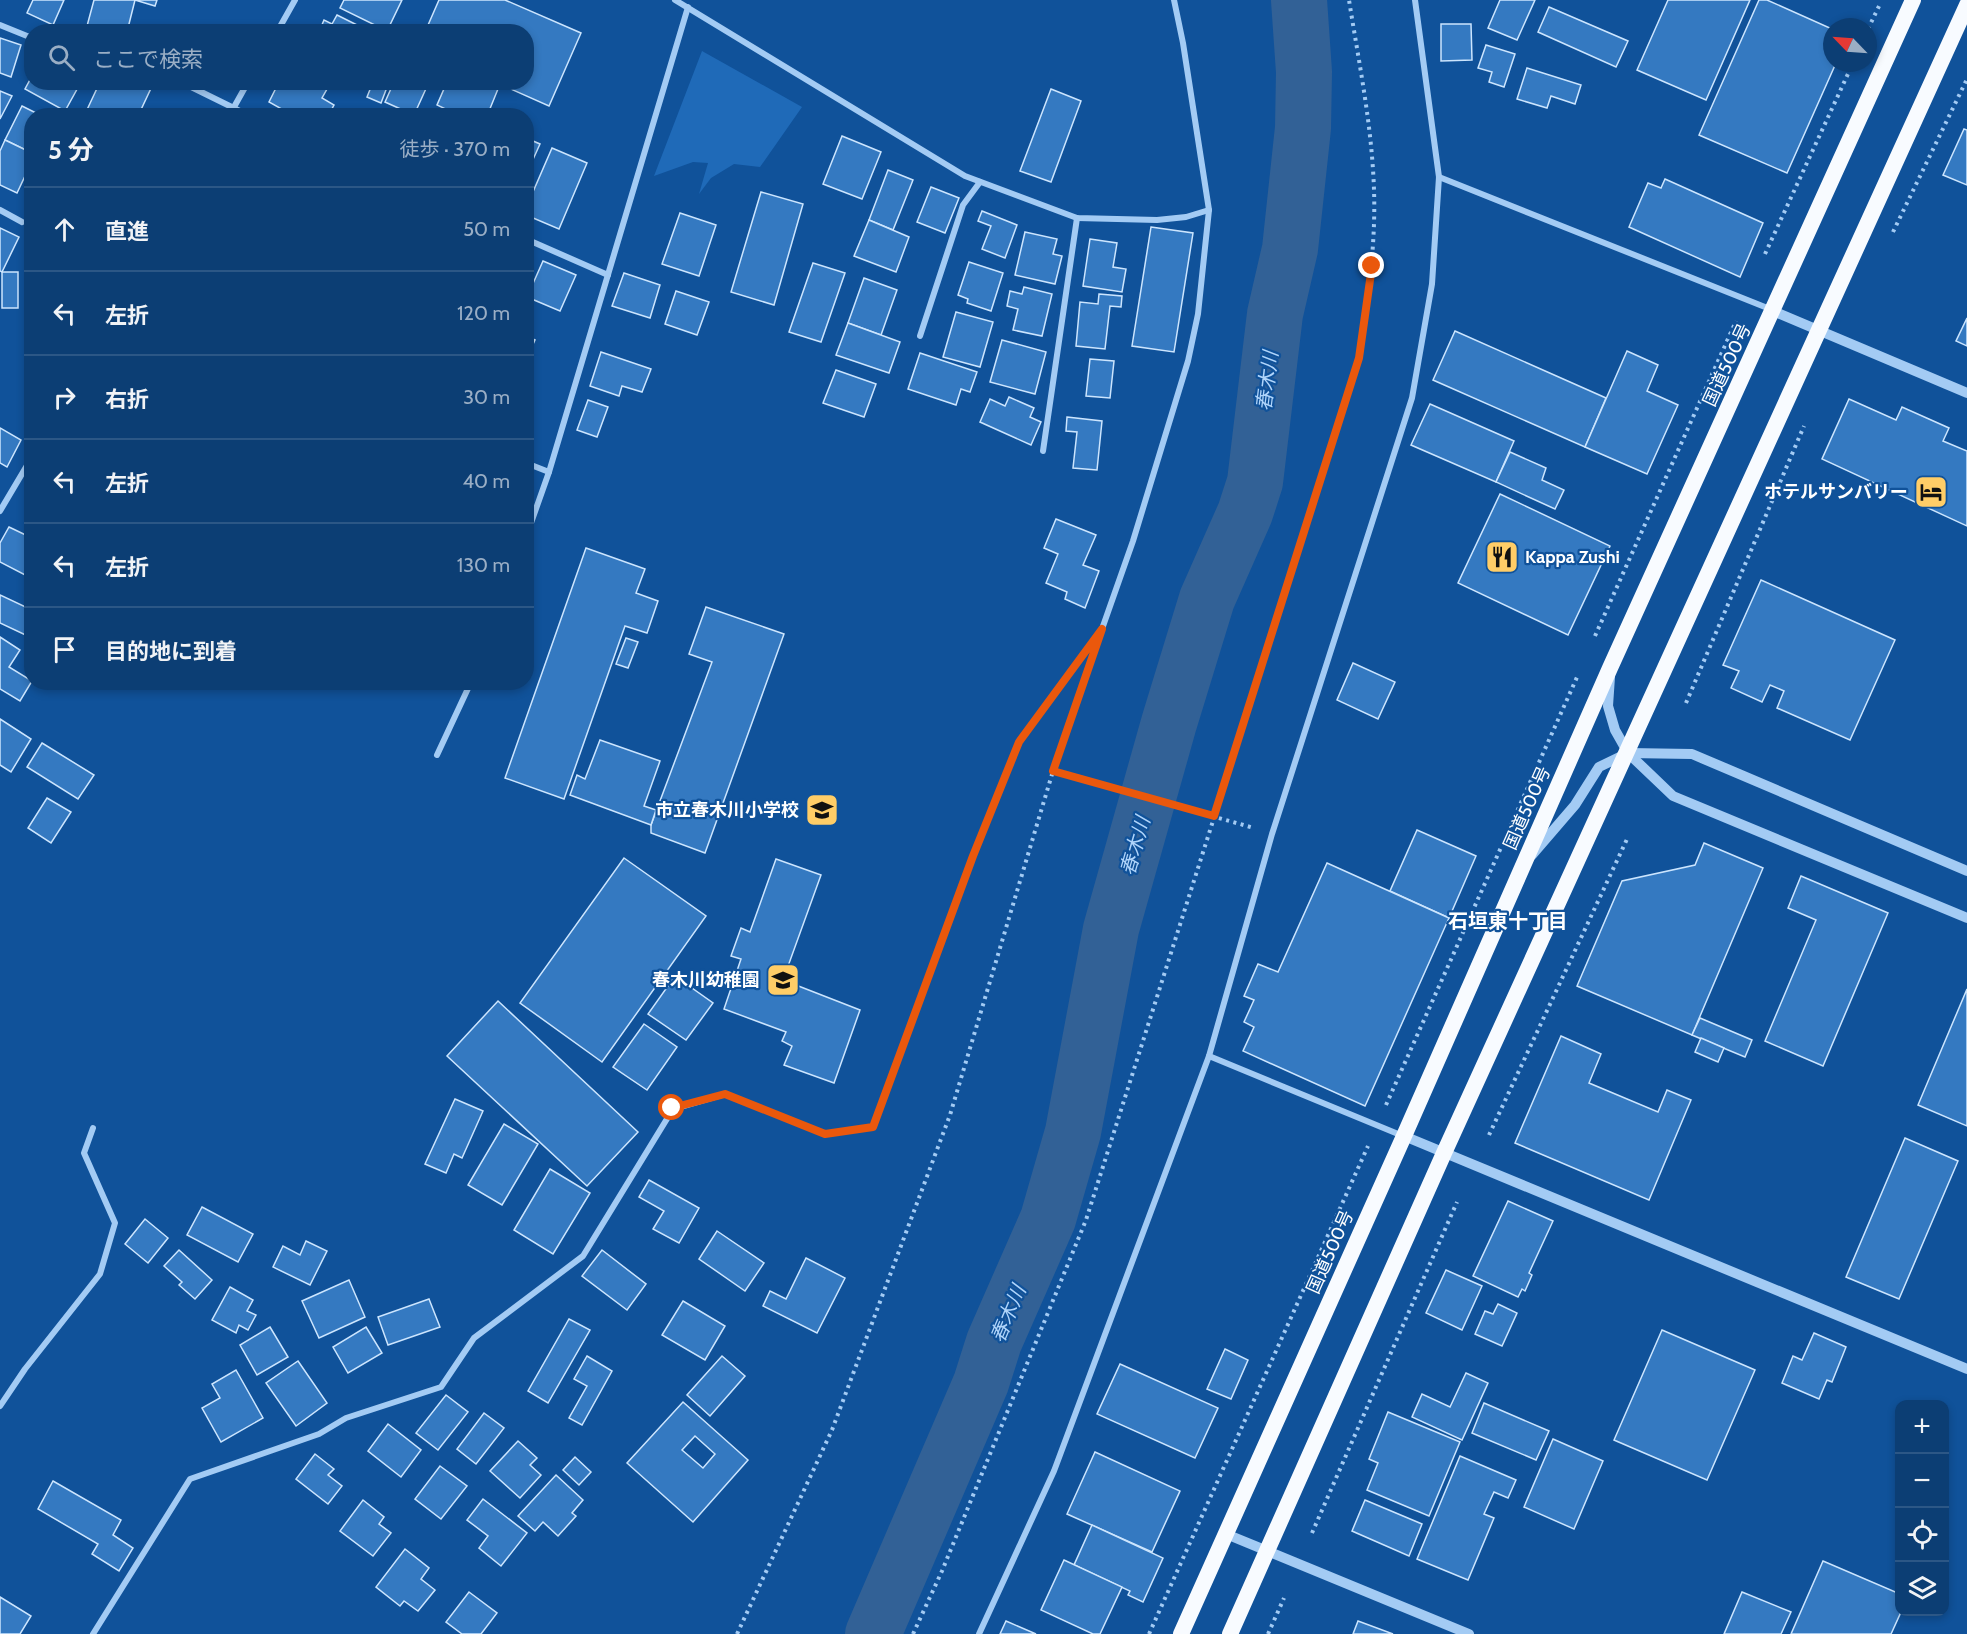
<!DOCTYPE html>
<html lang="ja">
<head>
<meta charset="utf-8">
<style>
	:root { --surface:#0c3e74; --page:#154579; --text:#f1f3f6; --muted:#9aaec5; --line:#2c5786 }
	body { margin:0; font-family:Cabin,"Noto Sans JP",sans-serif; background:var(--page); color:var(--text) }
	.controls { position:absolute; right:18px; bottom:18px; display:grid; overflow:hidden; border-radius:12px; box-shadow:0 3px 9px #0003 }
	.controls button { width:54px; height:54px; display:grid; place-items:center; padding:0; border:0; border-bottom:2px solid var(--line); background:var(--surface); color:var(--text); font:30px sans-serif }
	.compass { position:absolute; left:1823px; top:18px; width:54px; height:54px; border-radius:50%; background:var(--surface); box-shadow:0 3px 9px #0003; rotate:295deg }
	.stop { position:absolute; width:18px; height:18px; margin:-14px; border:4px solid #ea580c; border-radius:50%; background:#fff }
	.stop.end { background:#ea580c; border-color:#fff; box-shadow:0 2px 6px #0008 }
	.list { margin:0; padding:0; list-style:none }
	h2 { display:flex; justify-content:space-between; align-items:center; height:78px; margin:0; padding:0 24px; font-size:26px }
	h2 small { font-size:20px; font-weight:400; color:var(--muted) }
	.list li { display:grid; grid-template-columns:39px 1fr auto; gap:18px; align-items:center; box-sizing:border-box; height:84px; padding:0 24px; border-top:2px solid var(--line) }
	.list b { display:block; font-size:22px; white-space:nowrap }
	.list em { font-size:20px; font-style:normal; color:var(--muted) }
	.icon { flex:none; width:33px; height:33px; fill:none; stroke:currentColor; stroke-width:2; stroke-linecap:round; stroke-linejoin:round }
	.map { position:relative; flex:none; width:1967px; height:1634px; overflow:hidden }
	.search { position:absolute; background:var(--surface); box-shadow:0 3px 9px #0003; left:24px; top:24px; width:510px; height:66px; display:flex; align-items:center; gap:15px; box-sizing:border-box; padding:0 21px; border-radius:24px; color:var(--muted); font-size:22px }
	.panel { position:absolute; background:var(--surface); box-shadow:0 3px 9px #0003; left:24px; top:108px; width:510px; height:582px; border-radius:24px }
	.map>svg:first-child { display:block }
	.green { fill:#1f6ab8 }
	.lines { fill:none; stroke-linecap:round; stroke-linejoin:round }
	.river { stroke:#326196; stroke-width:56 }
	.building { fill:#3479c1; stroke:#cce5fe; stroke-width:1.5; fill-rule:evenodd }
	.path { stroke:#a3cbf4; stroke-width:4; stroke-dasharray:3 4.5; stroke-linecap:butt }
	.minor { stroke:#a3cbf4; stroke-width:6 }
	.tertiary { stroke:#a3cbf4; stroke-width:10 }
	.trunk { stroke:#f8fbff; stroke-width:16 }
	.route { stroke:#ea580c; stroke-width:8 }
	.labels { text-anchor:middle; stroke-width:4.5; stroke-linejoin:round; paint-order:stroke }
	.street-label { font-size:18px; fill:#fff; stroke:#10529a }
	.poi-label { font-size:18px; font-weight:bold; fill:#fff; stroke:#10529a; text-anchor:end }
	.water-label { font-size:20px; font-style:italic; fill:#b0d5fb; stroke:#10529a }
	.neighbourhood-label { font-size:20px; font-weight:bold; fill:#fff; stroke:#10529a }
</style>
</head>
<body>
<div class="map">
<svg width="1967" height="1634" viewBox="0 0 1967 1634">
	<rect width="100%" height="100%" fill="#10529a"/>
	<path class="green" d="M702,51L802,107L760,167L734,164L711,178L699,194L708,163L693,162L654,176Z"/>
	<g class="lines">
		<path class="river" d="M873,1634L981,1383L994,1342L1048,1219L1073,1132L1111,929L1169,723L1207,599L1245,513L1255,482L1275,314L1290,249L1303,128L1304,72L1299,0"/>
	</g>
	<g class="building">
		<path d="M33,0H64L53,25L27,13Z"/>
		<path d="M94,0H157L155,6L135,0L127,32H106L87,26Z"/>
		<path d="M344,0H402L387,31L340,8Z"/>
		<path d="M439,0H505L581,33L549,106L495,82H526V32H425Z"/>
		<path d="M1500,0H1535L1517,40L1488,28Z"/>
		<path d="M1668,0H1750L1706,100L1637,70Z"/>
		<path d="M1759,0H1767L1832,29V63H1836L1787,173L1699,135Z"/>
		<path d="M1549,7L1628,41L1616,67L1538,32Z"/>
		<path d="M337,15L371,32H319L324,20L332,24Z"/>
		<path d="M1441,24H1471L1472,60L1441,61Z"/>
		<path d="M0,38L21,45L11,77L0,73Z"/>
		<path d="M1486,45L1515,54L1504,87L1489,82L1492,72L1478,68Z"/>
		<path d="M1527,68L1581,85L1575,104L1551,96L1547,108L1517,99Z"/>
		<path d="M32,76V82H81L65,111L25,89Z"/>
		<path d="M100,82H149L153,84L138,116H87L85,114Z"/>
		<path d="M279,82H331L322,98L334,105L328,116H294L269,102Z"/>
		<path d="M373,82H389L381,103L367,97Z"/>
		<path d="M394,82H429L414,115L385,102Z"/>
		<path d="M447,82H483L498,89L487,116H460L437,105Z"/>
		<path d="M1051,89L1081,101L1051,182L1020,171Z"/>
		<path d="M0,91L12,96L0,119Z"/>
		<path d="M22,106L42,116H32V153L5,140Z"/>
		<path d="M1964,129L1967,130V185L1943,175Z"/>
		<path d="M842,136L881,152L862,199L823,184Z"/>
		<path d="M526,138L540,144L526,175Z"/>
		<path d="M5,140L32,153V177L26,174L17,193L0,185V151Z"/>
		<path d="M552,148L587,163L559,229L526,215V208Z"/>
		<path d="M888,170L913,180L893,230L869,220Z"/>
		<path d="M1665,179L1763,223L1740,277L1629,227L1648,183L1661,188Z"/>
		<path d="M931,187L959,198L945,233L917,222Z"/>
		<path d="M761,192L803,204L774,305L731,292Z"/>
		<path d="M982,211L1017,225L1005,258L982,249L991,226L978,221Z"/>
		<path d="M680,213L716,225L699,276L662,264Z"/>
		<path d="M869,220L909,237L896,272L854,256Z"/>
		<path d="M1151,227L1193,233L1174,352L1132,346Z"/>
		<path d="M0,228L19,237L2,272L0,271Z"/>
		<path d="M1025,232L1057,239L1053,254L1062,256L1055,284L1015,275Z"/>
		<path d="M1090,239L1117,243L1113,267L1126,269L1122,292L1083,286Z"/>
		<path d="M543,261L576,275L560,311L527,297Z"/>
		<path d="M969,262L1003,273L991,311L967,303L968,299L958,295Z"/>
		<path d="M813,263L845,273L821,342L789,332Z"/>
		<rect x="2" y="272" width="16" height="36"/>
		<path d="M624,273L660,285L650,318L612,306Z"/>
		<path d="M864,278L897,290L881,335L848,323Z"/>
		<path d="M1024,287L1052,294L1042,336L1013,330L1018,309L1007,306L1010,291L1022,294Z"/>
		<path d="M676,291L709,302L697,335L665,324Z"/>
		<path d="M1099,294L1122,296L1121,307L1110,306L1105,349L1076,346L1080,302L1098,304Z"/>
		<path d="M956,312L993,322L980,367L943,357Z"/>
		<path d="M1967,318V346L1956,341Z"/>
		<path d="M848,323L900,342L889,373L836,355Z"/>
		<path d="M1455,331L1606,398L1585,447L1433,380Z"/>
		<path d="M526,336L535,340L526,360Z"/>
		<path d="M1002,340L1046,352L1035,394L990,382Z"/>
		<path d="M1627,351L1658,365L1647,391L1678,405L1647,474L1585,447Z"/>
		<path d="M601,352L651,369L642,392L622,386L619,396L590,386Z"/>
		<path d="M920,353L977,372L970,392L961,389L956,405L908,389Z"/>
		<path d="M1090,359L1114,361L1110,398L1086,396Z"/>
		<path d="M836,370L876,384L864,417L823,403Z"/>
		<path d="M1009,397L1034,408L1030,417L1041,422L1031,445L980,422L990,399L1005,406Z"/>
		<path d="M1849,399L1896,420L1902,407L1949,428L1943,441L1967,451V526L1822,459Z"/>
		<path d="M588,400L608,407L597,437L577,430Z"/>
		<path d="M1430,404L1514,441L1496,482L1411,445Z"/>
		<path d="M1067,417L1102,421L1097,470L1073,468L1077,432L1066,431Z"/>
		<path d="M0,428L21,440L7,467L0,463Z"/>
		<path d="M1510,452L1546,468L1542,480L1564,490L1555,509L1496,482Z"/>
		<path d="M1500,494L1610,546L1568,635L1458,583Z"/>
		<path d="M1056,519L1096,535L1083,565L1099,571L1085,608L1065,599L1067,592L1046,583L1058,554L1044,548Z"/>
		<path d="M9,527L32,538V571L29,577L0,562V543Z"/>
		<path d="M586,548L645,569L636,593L658,601L647,633L625,626L564,799L505,778Z"/>
		<path d="M1761,580L1895,640L1850,740L1777,708L1784,691L1770,685L1762,702L1731,688L1739,671L1723,665Z"/>
		<path d="M0,595L32,610V638L0,623Z"/>
		<path d="M706,607L784,634L705,853L651,833V825L712,662L689,654Z"/>
		<path d="M0,637L20,650L9,667L32,681L20,701L0,689Z"/>
		<path d="M626,638L638,642L628,668L616,664Z"/>
		<path d="M1353,663L1395,682L1378,719L1337,700Z"/>
		<path d="M0,719L31,739L11,772L0,765Z"/>
		<path d="M600,740L660,761L644,806L656,810L651,825L570,795L577,775L585,779Z"/>
		<path d="M42,743L94,775L78,799L27,767Z"/>
		<path d="M47,798L71,812L51,843L28,828Z"/>
		<path d="M1417,830L1476,856L1449,918L1390,891Z"/>
		<path d="M1704,843L1763,868L1692,1035L1577,986L1622,881L1695,865Z"/>
		<path d="M624,858L706,916L602,1062L520,1003Z"/>
		<path d="M776,859L821,875L783,980L860,1010L834,1083L784,1065L792,1046L782,1041L786,1032L724,1009L741,959L731,956L741,928L750,932Z"/>
		<path d="M1327,863L1449,918L1365,1106L1243,1051L1254,1027L1244,1022L1254,1000L1244,996L1258,964L1278,972Z"/>
		<path d="M1801,876L1888,913L1823,1066L1765,1041L1816,920L1788,908Z"/>
		<path d="M675,976L713,1003L686,1040L648,1014Z"/>
		<path d="M1967,989V1126L1918,1105Z"/>
		<path d="M498,1001L638,1132L587,1186L447,1056Z"/>
		<path d="M1700,1018L1752,1040L1745,1057L1692,1035Z"/>
		<path d="M644,1024L677,1047L647,1090L613,1067Z"/>
		<path d="M1561,1036L1601,1054L1589,1083L1658,1112L1667,1090L1691,1100L1649,1200L1515,1143Z"/>
		<path d="M1701,1038L1724,1048L1718,1062L1695,1052Z"/>
		<path d="M455,1099L483,1111L462,1158L454,1154L446,1173L425,1164Z"/>
		<path d="M504,1124L538,1144L502,1205L468,1185Z"/>
		<path d="M1905,1138L1958,1161L1899,1299L1846,1277Z"/>
		<path d="M550,1169L590,1193L553,1254L514,1230Z"/>
		<path d="M649,1180L699,1208L679,1243L653,1229L664,1211L639,1197Z"/>
		<path d="M1508,1201L1553,1221L1529,1273L1532,1275L1525,1291L1522,1289L1518,1297L1473,1276Z"/>
		<path d="M202,1207L253,1234L238,1262L187,1235Z"/>
		<path d="M145,1219L168,1238L148,1263L125,1244Z"/>
		<path d="M717,1231L764,1263L745,1291L699,1259Z"/>
		<path d="M306,1241L327,1251L310,1285L273,1267L283,1246L300,1255Z"/>
		<path d="M179,1250L212,1280L195,1299L179,1285L182,1282L164,1266Z"/>
		<path d="M602,1250L646,1284L627,1310L582,1276Z"/>
		<path d="M806,1258L845,1278L817,1333L763,1306L770,1291L786,1299Z"/>
		<path d="M1446,1270L1482,1286L1462,1330L1426,1313Z"/>
		<path d="M349,1280L365,1317L319,1338L302,1301Z"/>
		<path d="M230,1287L253,1300L247,1311L256,1315L248,1330L239,1325L236,1333L212,1320Z"/>
		<path d="M429,1299L440,1327L388,1345L378,1317Z"/>
		<path d="M683,1301L725,1326L705,1360L662,1335Z"/>
		<path d="M1498,1304L1517,1313L1502,1346L1475,1334L1485,1311L1493,1314Z"/>
		<path d="M569,1319L590,1330L548,1403L528,1391Z"/>
		<path d="M270,1327L288,1357L257,1375L240,1345Z"/>
		<path d="M366,1327L382,1353L348,1373L333,1347Z"/>
		<path d="M1662,1330L1755,1370L1707,1480L1614,1440Z"/>
		<path d="M1814,1333L1846,1347L1832,1382L1827,1380L1819,1399L1782,1383L1793,1356L1802,1360Z"/>
		<path d="M1225,1349L1248,1360L1231,1399L1207,1389Z"/>
		<path d="M587,1356L612,1371L582,1425L569,1418L587,1386L574,1379Z"/>
		<path d="M722,1356L745,1376L710,1416L687,1395Z"/>
		<path d="M298,1361L327,1403L296,1426L266,1383Z"/>
		<path d="M1120,1364L1218,1408L1195,1458L1097,1414Z"/>
		<path d="M236,1370L263,1418L221,1442L202,1408L220,1398L212,1384Z"/>
		<path d="M1466,1373L1488,1383L1462,1440L1412,1417L1422,1394L1450,1407Z"/>
		<path d="M446,1395L468,1412L438,1450L416,1433Z"/>
		<path d="M683,1402L748,1460L693,1522L627,1463ZM695,1436L715,1454L703,1468L682,1450Z"/>
		<path d="M1484,1403L1549,1431L1536,1460L1472,1433Z"/>
		<path d="M1388,1412L1460,1442L1429,1516L1367,1490L1378,1463L1369,1459Z"/>
		<path d="M484,1413L504,1428L476,1464L457,1449Z"/>
		<path d="M388,1424L421,1450L401,1477L368,1451Z"/>
		<path d="M1553,1439L1603,1461L1574,1529L1524,1507Z"/>
		<path d="M518,1441L537,1458L530,1465L541,1475L520,1498L490,1471Z"/>
		<path d="M1095,1452L1180,1491L1152,1552L1067,1514Z"/>
		<path d="M315,1454L334,1469L328,1475L342,1486L328,1504L296,1479Z"/>
		<path d="M1460,1456L1516,1480L1508,1498L1494,1492L1484,1514L1494,1518L1468,1580L1417,1559Z"/>
		<path d="M575,1457L591,1472L579,1485L563,1470Z"/>
		<path d="M440,1466L467,1486L441,1519L415,1499Z"/>
		<path d="M556,1475L583,1500L572,1513L576,1516L558,1536L543,1522L535,1531L518,1516Z"/>
		<path d="M53,1481L121,1520L113,1535L133,1548L119,1571L92,1554L98,1544L38,1509Z"/>
		<path d="M483,1499L527,1533L501,1566L479,1548L488,1536L467,1520Z"/>
		<path d="M363,1500L384,1517L379,1524L391,1533L373,1556L340,1531Z"/>
		<path d="M1365,1500L1422,1524L1409,1556L1352,1531Z"/>
		<path d="M1092,1525L1163,1558L1143,1602L1128,1595L1130,1591L1074,1565Z"/>
		<path d="M405,1549L429,1568L421,1579L435,1590L418,1611L404,1601L400,1606L376,1587Z"/>
		<path d="M1064,1560L1122,1587L1100,1634H1093L1041,1610Z"/>
		<path d="M1823,1561L1900,1594L1901,1612L1891,1634H1791Z"/>
		<path d="M469,1592L497,1613L481,1634H462L446,1622Z"/>
		<path d="M1742,1592L1791,1612L1781,1634H1724Z"/>
		<path d="M0,1597L31,1616L20,1634H0Z"/>
		<path d="M1006,1621L1036,1634H1000Z"/>
		<path d="M1358,1621L1393,1634H1353Z"/>
	</g>
	<g class="lines">
		<g class="path">
			<path d="M1868,29L1881,2"/>
			<path d="M1893,232L1967,79"/>
			<path d="M1765,254L1853,63"/>
			<path d="M1595,636L1736,321"/>
			<path d="M1686,703L1804,426"/>
			<path d="M1053,771L1254,828"/>
			<path d="M1386,1105L1578,675"/>
			<path d="M1489,1135L1628,837"/>
			<path d="M1312,1533L1457,1202"/>
			<path d="M737,1634L832,1430L950,1115L1053,771L1080,692"/>
			<path d="M913,1634L942,1571L1086,1220L1360,359C1367,303 1376,247 1374,190C1372,126 1359,63 1349,0"/>
			<path d="M1149,1634L1368,1146"/>
			<path d="M1268,1634L1284,1598"/>
		</g>
		<g class="minor">
			<path d="M675,0L965,176L1077,218L1157,220L1186,217L1209,210"/>
			<path d="M0,25L32,38"/>
			<path d="M277,32L295,0"/>
			<path d="M181,82L250,116"/>
			<path d="M229,116L248,82"/>
			<path d="M1439,177L1770,309"/>
			<path d="M0,210L22,222"/>
			<path d="M526,239L608,275"/>
			<path d="M920,336L963,205L980,182"/>
			<path d="M1043,451L1077,218"/>
			<path d="M526,463L549,472"/>
			<path d="M0,511L32,457"/>
			<path d="M526,537L549,472L688,7"/>
			<path d="M437,755L471,682"/>
			<path d="M1209,1056L1403,1136"/>
			<path d="M0,1406L25,1369L100,1274L115,1223L84,1153L93,1128"/>
			<path d="M93,1634L190,1479L319,1434L346,1418L441,1387L474,1338L583,1256L673,1109L725,1094L825,1134L873,1127L973,856L1019,742L1102,629L1133,541L1188,361L1198,314L1209,210L1183,43L1174,0"/>
			<path d="M979,1634L1054,1471L1209,1056L1272,834L1412,398L1432,284L1439,177L1415,0"/>
		</g>
		<g class="tertiary">
			<path d="M1773,311L1967,393"/>
			<path d="M1610,677L1608,706L1615,730L1628,753L1673,796L1967,918"/>
			<path d="M1532,855L1575,805L1599,767L1628,753L1692,754L1967,871"/>
			<path d="M1404,1136L1967,1369"/>
			<path d="M1226,1534L1469,1634"/>
		</g>
		<g class="trunk">
			<path d="M1181,1634L1404,1136L1610,668L1913,0"/>
			<path d="M1230,1634L1444,1153L1967,5"/>
		</g>
	</g>
	<g class="lines">
		<path class="route" d="M672,1108L725,1094L825,1134L873,1127L973,856L1019,742L1102,629L1053,771L1214,816L1359,358L1372,266"/>
	</g>
	<defs>
		<g id="hotel-square" transform="scale(1.725)"><rect x="-9" y="-9" width="18" height="18" rx="4" fill="#ffcd67" stroke="#10529a"/><path d="M-6-4.5h1.5V1H6V5H4.5V3h-9V5H-6ZM-4 0a1.8 1.8 0 1 1 3.6 0ZM.5 0V-2.5h3Q6-2.5 6 0Z" fill="#111"/></g>
		<g id="restaurant-square" transform="scale(1.725)"><rect x="-9" y="-9" width="18" height="18" rx="4" fill="#ffcd67" stroke="#10529a"/><path d="M-5-6h1v4h1v-4h1v4h1v-4h1v5L-1.5 .5V6h-2V.5L-5-1ZM5-6V6H3V1.5H1.5Q1.5-4 5-6Z" fill="#111"/></g>
		<g id="school-square" transform="scale(1.725)"><rect x="-9" y="-9" width="18" height="18" rx="4" fill="#ffcd67" stroke="#10529a"/><path d="M0-5L7-2L0 1L-7-2ZM-4 1L0 2.5L4 1V4Q0 6-4 4Z" fill="#111"/></g>
	</defs>
	<g fill-rule="evenodd">
		<use href="#hotel-square" x="1931" y="492"/>
		<use href="#restaurant-square" x="1502" y="557"/>
		<use href="#school-square" x="822" y="810"/>
		<use href="#school-square" x="783" y="980"/>
	</g>
	<g class="labels">
		<g class="street-label">
			<text transform="translate(1727 365) rotate(-65)" y="6">国道500号</text>
			<text transform="translate(1527 808) rotate(-66)" y="6">国道500号</text>
			<text transform="translate(1330 1252) rotate(-66)" y="6">国道500号</text>
		</g>
		<g class="poi-label">
			<text x="1908" y="498">ホテルサンバリー</text>
			<text x="1525" y="563" text-anchor="start">Kappa Zushi</text>
			<text x="799" y="816">市立春木川小学校</text>
			<text x="760" y="986">春木川幼稚園</text>
		</g>
		<g class="water-label">
			<text transform="translate(1267 381) rotate(-83)" y="7">春木川</text>
			<text transform="translate(1135 846) rotate(-74)" y="7">春木川</text>
			<text transform="translate(1008 1314) rotate(-67)" y="7">春木川</text>
		</g>
		<g class="neighbourhood-label">
			<text x="1508" y="928">石垣東十丁目</text>
		</g>
	</g>
</svg>
<div class="controls">
<button>+</button>
<button>−</button>
<button><svg class="icon" aria-label="locate" viewBox="0 0 24 24"><circle cx="12" cy="12" r="6"/><path d="M12 2v4M12 18v4M2 12h4M18 12h4"/></svg></button>
<button><svg class="icon" aria-label="layers" viewBox="0 0 24 24"><path d="M12 4l9 5-9 5-9-5zM3 14l9 5 9-5"/></svg></button>
</div>
<svg class="compass" viewBox="-18 -18 36 36"><path d="M0-13l5 13h-10z" fill="#e53935"/><path d="M0 13l5-13h-10z" fill="#9aaec5"/></svg>
<div class="stop" style="left:672px;top:1108px"></div>
<div class="stop end" style="left:1372px;top:266px"></div>
<div class="search"><svg class="icon" aria-label="search" viewBox="0 0 24 24"><circle cx="10" cy="10" r="6"/><path d="M15 15l6 6"/></svg>ここで検索</div>
<section class="panel">
<h2>5 分<small>徒歩 · 370 m</small></h2>
<ul class="list">
<li><svg class="icon" aria-label="ahead" viewBox="0 0 24 24"><path d="M12 20V5M6 11l6-6 6 6"/></svg><div><b>直進</b></div><em>50 m</em></li>
<li><svg class="icon" aria-label="left" viewBox="0 0 24 24"><path d="M17 20v-9H6M10 6l-5 5 5 5"/></svg><div><b>左折</b></div><em>120 m</em></li>
<li><svg class="icon" aria-label="right" viewBox="0 0 24 24"><path d="M7 20v-9h11M14 6l5 5-5 5"/></svg><div><b>右折</b></div><em>30 m</em></li>
<li><svg class="icon" aria-label="left" viewBox="0 0 24 24"><path d="M17 20v-9H6M10 6l-5 5 5 5"/></svg><div><b>左折</b></div><em>40 m</em></li>
<li><svg class="icon" aria-label="left" viewBox="0 0 24 24"><path d="M17 20v-9H6M10 6l-5 5 5 5"/></svg><div><b>左折</b></div><em>130 m</em></li>
<li><svg class="icon" aria-label="arrive" viewBox="0 0 24 24"><path d="M6 21V4h12l-3 4 3 4H6"/></svg><div><b>目的地に到着</b></div></li>
</ul>
</section>
</div>
</body>
</html>
